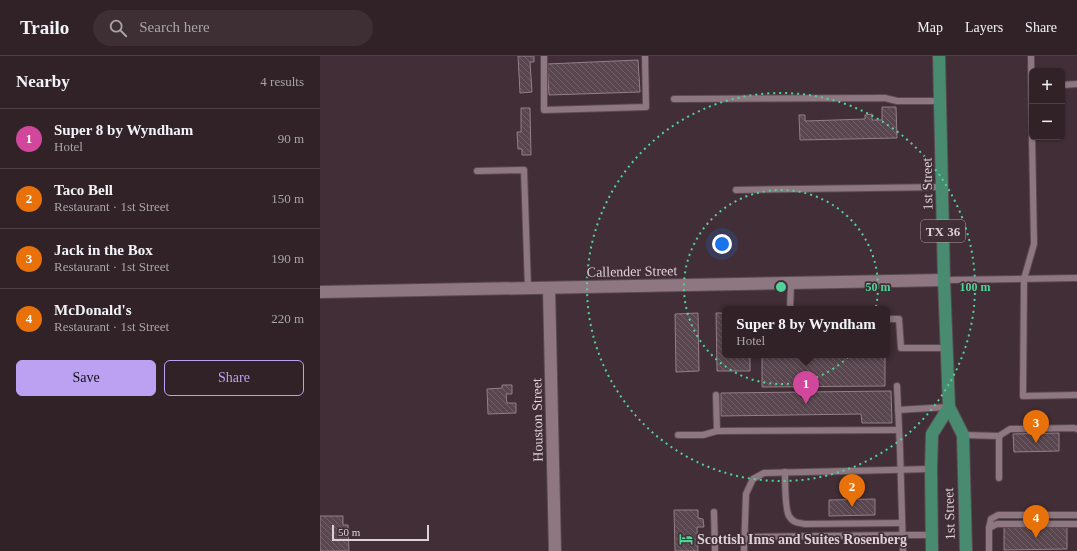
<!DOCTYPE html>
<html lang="en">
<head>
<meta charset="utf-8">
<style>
	:root { --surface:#312228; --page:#3d2f34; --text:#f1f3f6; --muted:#a8a4a8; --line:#4c3f45; --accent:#bca0f2 }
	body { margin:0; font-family:"Times New Roman",serif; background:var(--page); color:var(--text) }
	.controls { position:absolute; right:12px; top:12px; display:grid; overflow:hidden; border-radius:6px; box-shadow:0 1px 3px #0004 }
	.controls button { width:36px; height:36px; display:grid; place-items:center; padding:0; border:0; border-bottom:1px solid var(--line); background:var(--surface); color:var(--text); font:20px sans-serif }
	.scale { position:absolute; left:12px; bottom:10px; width:97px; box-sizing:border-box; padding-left:4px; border:2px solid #ded1d6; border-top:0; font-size:11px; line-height:14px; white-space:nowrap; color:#ded1d6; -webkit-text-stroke:3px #412e36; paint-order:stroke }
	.you { position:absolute; left:402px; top:188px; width:14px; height:14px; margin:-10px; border:3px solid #fff; border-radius:50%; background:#1a73e8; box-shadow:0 0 0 6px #1a73e833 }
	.badge { display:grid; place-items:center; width:26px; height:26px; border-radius:50%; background:var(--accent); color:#fff; font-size:13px; font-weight:700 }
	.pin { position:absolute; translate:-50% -33px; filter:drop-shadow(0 1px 2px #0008) }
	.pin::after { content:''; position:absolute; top:21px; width:14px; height:12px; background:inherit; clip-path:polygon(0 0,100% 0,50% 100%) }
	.popup { position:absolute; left:402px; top:250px; width:168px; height:52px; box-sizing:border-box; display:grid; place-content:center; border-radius:6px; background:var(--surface); filter:drop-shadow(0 1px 3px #0005); font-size:13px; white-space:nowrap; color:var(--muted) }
	.popup b { font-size:15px; color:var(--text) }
	.popup::after { content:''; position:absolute; left:50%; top:100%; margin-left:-8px; border:8px solid transparent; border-top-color:var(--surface) }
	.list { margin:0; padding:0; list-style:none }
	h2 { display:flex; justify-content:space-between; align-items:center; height:52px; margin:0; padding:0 16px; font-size:17px }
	h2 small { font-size:13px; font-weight:400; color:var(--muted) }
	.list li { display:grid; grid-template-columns:26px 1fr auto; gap:12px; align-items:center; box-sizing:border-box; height:60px; padding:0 16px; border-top:1px solid var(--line) }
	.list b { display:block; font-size:15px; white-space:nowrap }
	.list p { margin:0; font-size:13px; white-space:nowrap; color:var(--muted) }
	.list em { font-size:13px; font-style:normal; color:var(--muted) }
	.actions { display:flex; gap:8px; padding:12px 16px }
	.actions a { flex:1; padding:9px 0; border:1px solid var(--accent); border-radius:6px; text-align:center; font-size:14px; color:var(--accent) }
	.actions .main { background:var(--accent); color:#111 }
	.icon { flex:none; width:22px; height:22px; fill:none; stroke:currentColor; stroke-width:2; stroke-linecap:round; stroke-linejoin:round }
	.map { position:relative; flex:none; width:757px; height:495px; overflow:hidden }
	header { display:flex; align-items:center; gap:24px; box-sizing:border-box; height:56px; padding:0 20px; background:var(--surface); border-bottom:1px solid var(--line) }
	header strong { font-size:19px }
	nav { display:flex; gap:22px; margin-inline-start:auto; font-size:14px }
	.search { width:280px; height:36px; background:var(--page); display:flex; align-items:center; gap:10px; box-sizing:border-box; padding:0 14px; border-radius:22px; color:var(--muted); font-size:15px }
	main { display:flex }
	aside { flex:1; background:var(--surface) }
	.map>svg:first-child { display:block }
	.building { fill:url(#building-back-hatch); stroke:#957e87 }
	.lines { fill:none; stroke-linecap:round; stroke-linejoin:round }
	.service-casing { stroke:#5a4a51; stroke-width:8 }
	.minor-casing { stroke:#5a4a51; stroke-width:14 }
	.primary-casing { stroke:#5a4a51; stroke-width:14 }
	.service { stroke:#8e7780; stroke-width:6 }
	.minor { stroke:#8e7780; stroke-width:12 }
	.primary { stroke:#488b71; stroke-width:12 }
	.ring { fill:none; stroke:#50d398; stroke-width:2; stroke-dasharray:2 4 }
	.labels { text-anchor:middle; stroke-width:3.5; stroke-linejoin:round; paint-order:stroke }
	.shield { fill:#412e36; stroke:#afa0a6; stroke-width:1 }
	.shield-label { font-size:13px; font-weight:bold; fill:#ded1d6 }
	.street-label { font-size:14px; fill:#ded1d6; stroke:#412e36 }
	.poi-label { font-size:14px; font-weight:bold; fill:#ded1d6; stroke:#412e36; text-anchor:start }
	.centre { fill:#50d398; stroke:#412e36; stroke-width:2 }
	.ring-label { font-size:12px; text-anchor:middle; font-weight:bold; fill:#50d398; stroke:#412e36; stroke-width:3.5; stroke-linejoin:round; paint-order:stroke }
</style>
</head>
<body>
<header>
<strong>Trailo</strong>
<div class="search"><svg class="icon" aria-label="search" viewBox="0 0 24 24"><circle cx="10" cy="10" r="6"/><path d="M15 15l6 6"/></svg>Search here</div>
<nav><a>Map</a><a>Layers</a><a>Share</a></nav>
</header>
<main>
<aside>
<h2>Nearby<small>4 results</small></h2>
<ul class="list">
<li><span class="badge" style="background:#d1479c">1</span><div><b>Super 8 by Wyndham</b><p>Hotel</p></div><em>90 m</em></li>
<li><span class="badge" style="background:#e8710a">2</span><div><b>Taco Bell</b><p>Restaurant · 1st Street</p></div><em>150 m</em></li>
<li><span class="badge" style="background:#e8710a">3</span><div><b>Jack in the Box</b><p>Restaurant · 1st Street</p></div><em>190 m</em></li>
<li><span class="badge" style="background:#e8710a">4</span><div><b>McDonald's</b><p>Restaurant · 1st Street</p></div><em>220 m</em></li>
</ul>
<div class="actions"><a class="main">Save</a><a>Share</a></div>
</aside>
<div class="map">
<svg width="757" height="495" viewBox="0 0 757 495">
	<defs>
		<pattern id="building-back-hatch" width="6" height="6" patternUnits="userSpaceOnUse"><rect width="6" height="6" fill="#5a464e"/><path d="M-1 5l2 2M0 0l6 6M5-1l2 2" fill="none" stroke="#716067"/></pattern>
	</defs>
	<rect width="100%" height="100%" fill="#412e36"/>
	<g class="building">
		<path d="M198,0H214V6H210L212,36L200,37Z"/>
		<path d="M318,4L320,36L229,39L227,8Z"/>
		<path d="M562,51H576L577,82L480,84L479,59H485V65L545,63V59L552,58V64H562Z"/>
		<path d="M201,52H210L211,99H202V93H198L197,76H201Z"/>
		<path d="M378,257L379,315L356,316L355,258Z"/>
		<path d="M396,257H405V299H430V315H397Z"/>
		<path d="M442,299H565V330L442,331Z"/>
		<path d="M182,329H192V338H186L187,347H196V357L168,358L167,333L182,332Z"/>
		<path d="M571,335L572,367H542L541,358L401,360V337Z"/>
		<path d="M739,377V395L694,396L693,378Z"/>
		<path d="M555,443V459L509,460V444Z"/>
		<path d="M354,454H378V462L383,463L384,471H377L378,495H355Z"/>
		<path d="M0,460H23V469H28L29,495H0Z"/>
		<path d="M684,471H747V493L684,494Z"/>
	</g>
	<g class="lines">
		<g class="service-casing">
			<g id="service">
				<path d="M224,0V54L326,51L325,0"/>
				<path d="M711,0L712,77"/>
				<path d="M742,29L757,28"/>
				<path d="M354,43L565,42L577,45H620"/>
				<path d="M712,81L714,188L704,223L703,340L757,339"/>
				<path d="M157,115L204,114L208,232"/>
				<path d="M416,134L622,131"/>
				<path d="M624,224L757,222"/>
				<path d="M470,253L471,227"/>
				<path d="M567,263H579L581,292H627"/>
				<path d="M577,330L580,393L583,495"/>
				<path d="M396,339L397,375"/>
				<path d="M578,354L628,351"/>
				<path d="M358,379H383L397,375L579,374"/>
				<path d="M643,379L679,380L690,373L754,372L757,373"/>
				<path d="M679,380V422"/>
				<path d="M465,416C465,426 465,453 469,460C473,467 479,467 486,468L582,467"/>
				<path d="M394,456L395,495"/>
				<path d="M669,472L677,468H757"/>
				<path d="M424,481L582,479H611"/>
				<path d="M424,495L426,438L433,423L444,417L611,413"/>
				<path d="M669,495V472L671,463L678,459H757"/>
			</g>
		</g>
		<g class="minor-casing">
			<g id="minor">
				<path d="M229,232L235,495"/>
				<path d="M0,236L624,224"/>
			</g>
		</g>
		<g class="primary-casing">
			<g id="primary">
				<path d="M619,0L624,224L629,351L643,379L646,495"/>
				<path d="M612,495L611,413L612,378L629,351"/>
			</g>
		</g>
		<use href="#service" class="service"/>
		<use href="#minor" class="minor"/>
		<use href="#primary" class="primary"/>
	</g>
	<g class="ring">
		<circle cx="461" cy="231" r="97"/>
		<circle cx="461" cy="231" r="194"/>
	</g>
	<defs>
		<g id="hotel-bare" transform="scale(1.08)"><path d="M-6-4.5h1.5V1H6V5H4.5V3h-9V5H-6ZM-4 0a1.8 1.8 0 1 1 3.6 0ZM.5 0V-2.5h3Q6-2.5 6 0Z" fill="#50d398" stroke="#412e36" stroke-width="2.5" paint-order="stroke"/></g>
	</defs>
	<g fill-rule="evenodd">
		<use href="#hotel-bare" x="366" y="483"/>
	</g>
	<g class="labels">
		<rect class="shield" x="601" y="164" width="44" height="22" rx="3"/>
		<g class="shield-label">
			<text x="623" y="180">TX 36</text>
		</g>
		<g class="street-label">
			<text transform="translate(607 128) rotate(-91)" y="5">1st Street</text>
			<text transform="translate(312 215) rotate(-1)" y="5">Callender Street</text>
			<text transform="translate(217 364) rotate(-91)" y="5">Houston Street</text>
			<text transform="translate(629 458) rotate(-92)" y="5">1st Street</text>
		</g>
		<g class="poi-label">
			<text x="377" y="488">Scottish Inns and Suites Rosenberg</text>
		</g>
	</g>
	<circle cx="461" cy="231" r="6" class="centre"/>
	<g class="ring-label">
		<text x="558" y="235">50 m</text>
		<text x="655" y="235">100 m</text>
	</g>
</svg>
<div class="controls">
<button>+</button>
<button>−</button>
</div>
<div class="scale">50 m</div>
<div class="you"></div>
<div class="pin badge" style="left:486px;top:348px;background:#d1479c">1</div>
<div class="popup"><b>Super 8 by Wyndham</b>Hotel</div>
<div class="pin badge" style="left:532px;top:451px;background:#e8710a">2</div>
<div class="pin badge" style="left:716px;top:387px;background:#e8710a">3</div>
<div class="pin badge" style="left:716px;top:482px;background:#e8710a">4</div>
</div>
</main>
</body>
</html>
